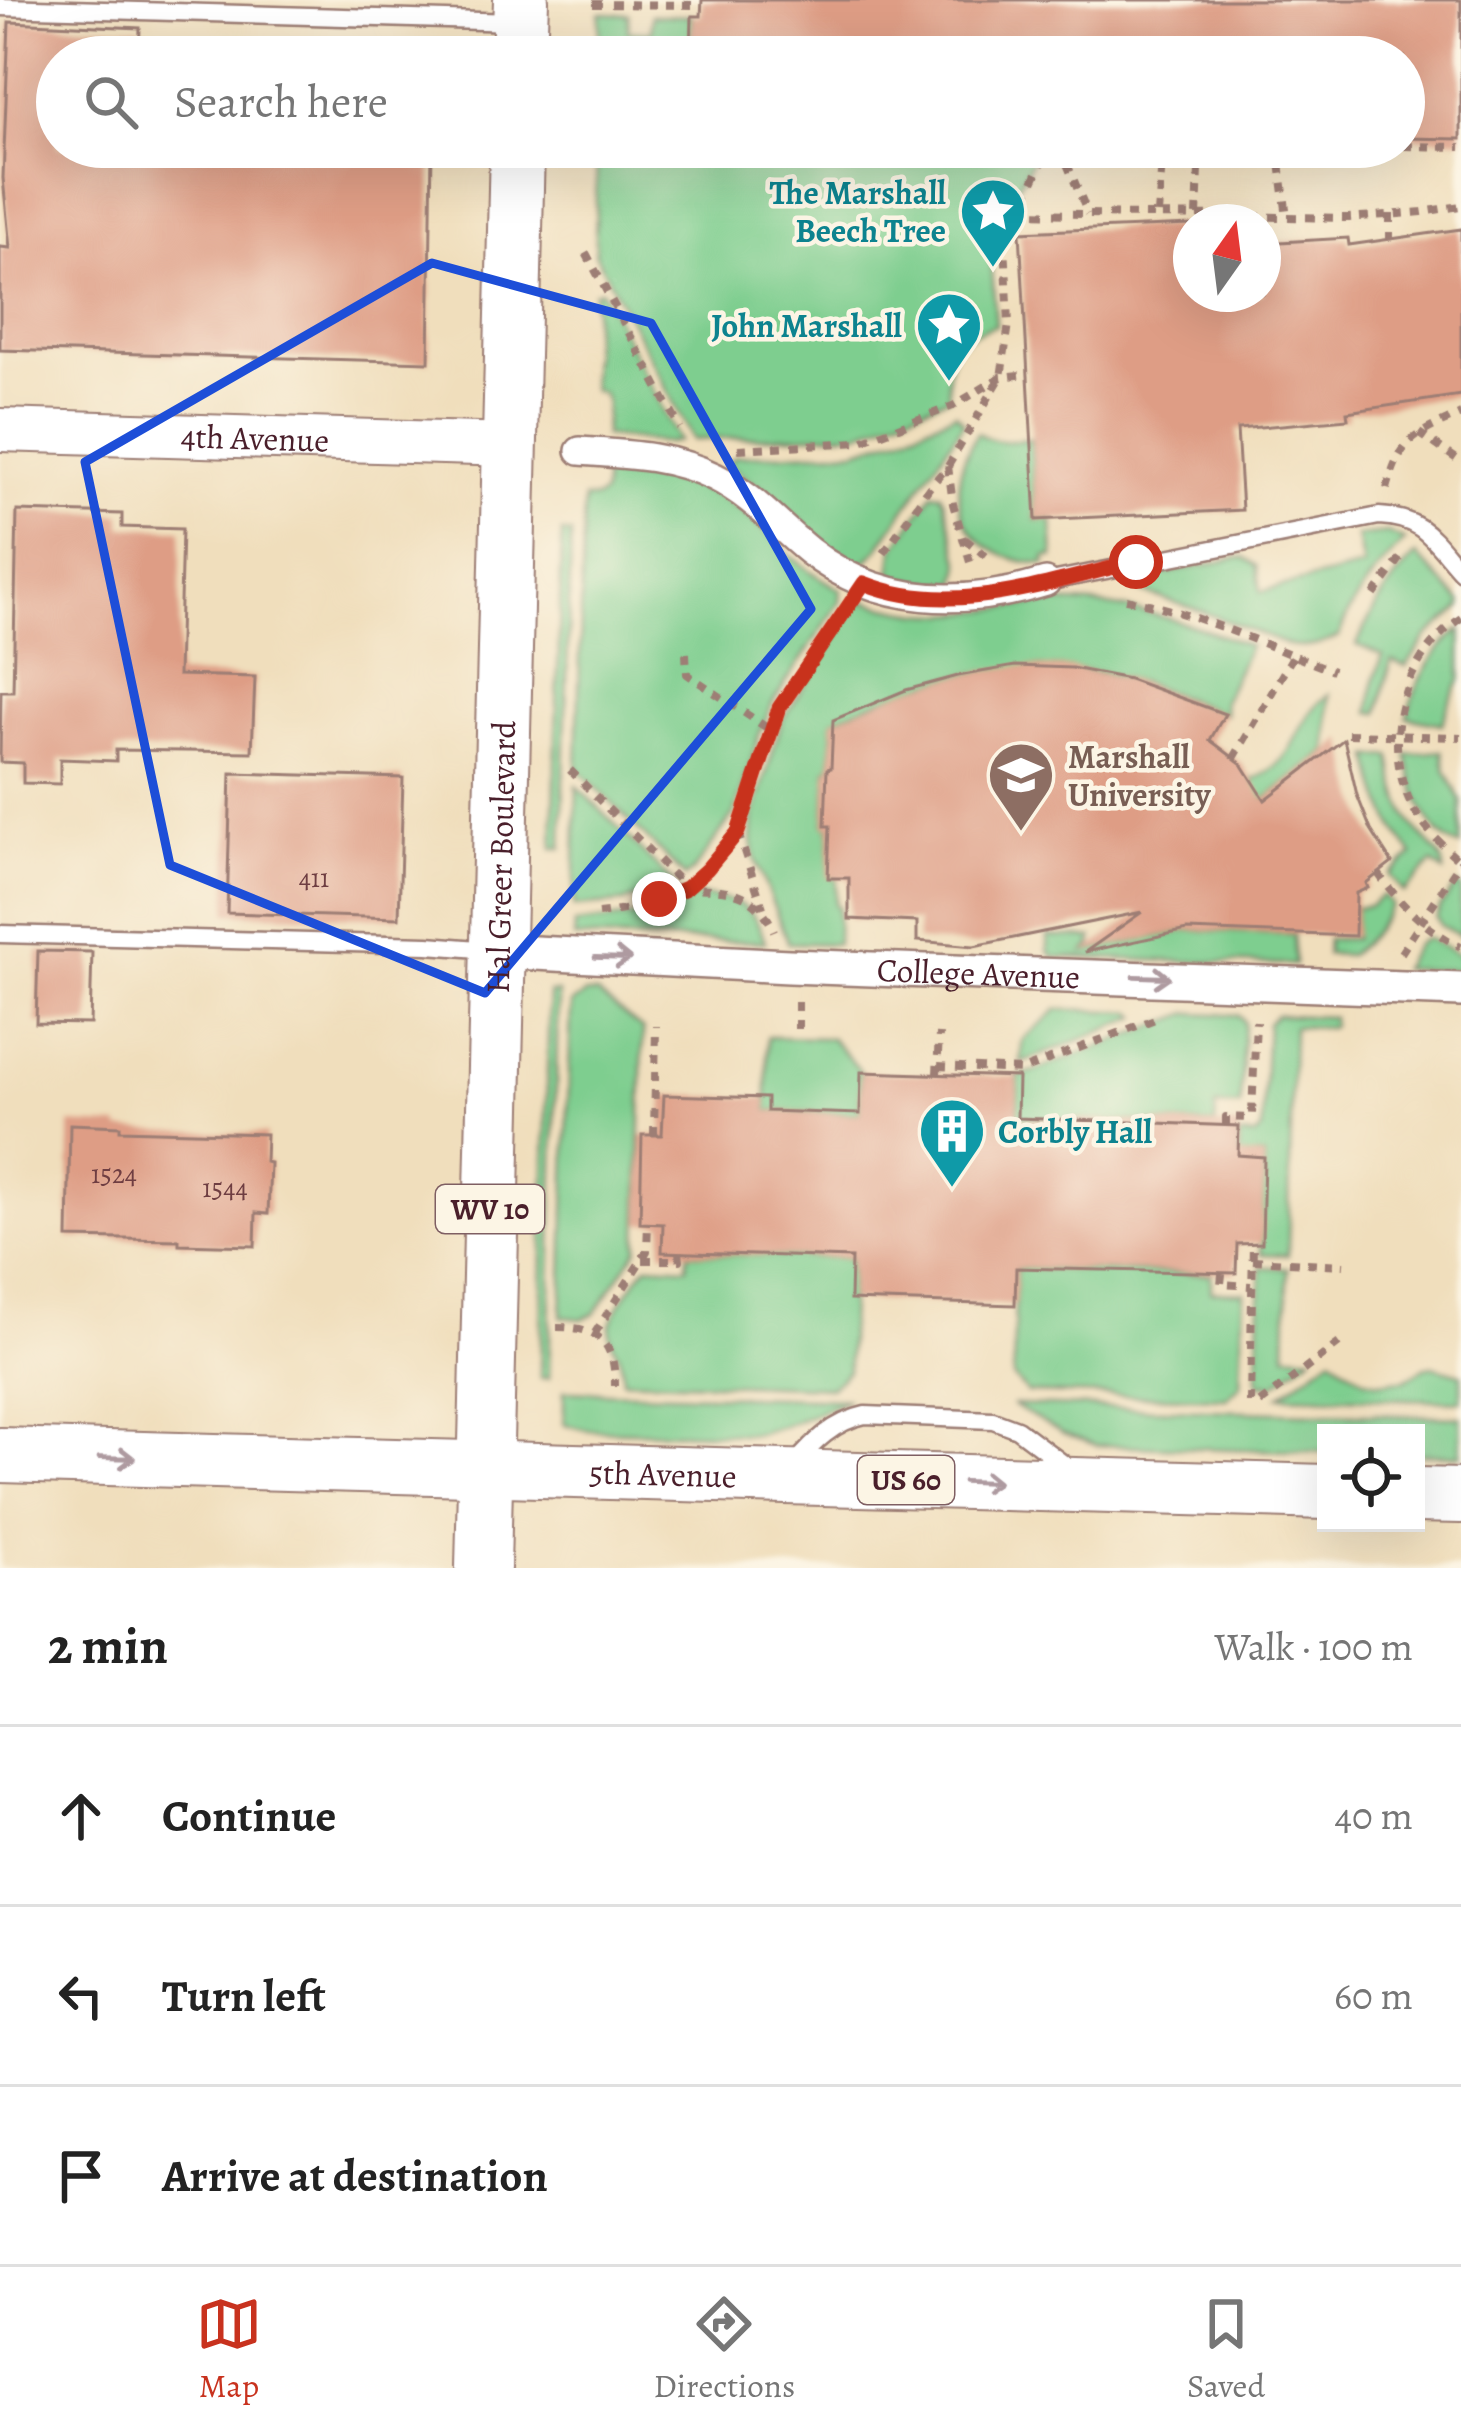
<!DOCTYPE html>
<html lang="en">
<head>
<meta charset="utf-8">
<style>
	:root { --surface:#fff; --page:#f2f2f2; --text:#222; --muted:#767676; --line:#e0e0e0; --accent:#c8321e }
	body { margin:0; font-family:Alegreya,serif; background:var(--page); color:var(--text) }
	.controls { position:absolute; right:36px; bottom:36px; display:grid; overflow:hidden; border-radius:0px; box-shadow:0 12px 48px #0002 }
	.controls button { width:108px; height:108px; display:grid; place-items:center; padding:0; border:0; border-bottom:3px solid var(--line); background:var(--surface); color:var(--text); font:60px sans-serif }
	.compass { position:absolute; left:1173px; top:204px; width:108px; height:108px; border-radius:50%; background:var(--surface); box-shadow:0 12px 48px #0002; rotate:14deg }
	.stop { position:absolute; width:36px; height:36px; margin:-27px; border:9px solid #c8321e; border-radius:50%; background:#fff }
	.stop.end { background:#c8321e; border-color:#fff; box-shadow:0 3px 12px #0008 }
	.list { margin:0; padding:0; list-style:none }
	h2 { display:flex; justify-content:space-between; align-items:center; height:156px; margin:0; padding:0 48px; font-size:51px }
	h2 small { font-size:39px; font-weight:400; color:var(--muted) }
	.list li { display:grid; grid-template-columns:78px 1fr auto; gap:36px; align-items:center; box-sizing:border-box; height:180px; padding:0 48px; border-top:3px solid var(--line) }
	.list b { display:block; font-size:45px; white-space:nowrap }
	.list em { font-size:39px; font-style:normal; color:var(--muted) }
	.icon { flex:none; width:66px; height:66px; fill:none; stroke:currentColor; stroke-width:2; stroke-linecap:round; stroke-linejoin:round }
	.map { position:relative; flex:none; width:1461px; height:1568px; overflow:hidden }
	.search { position:absolute; background:var(--surface); box-shadow:0 12px 48px #0002; left:36px; right:36px; top:36px; height:132px; display:flex; align-items:center; gap:30px; box-sizing:border-box; padding:0 42px; border-radius:66px; color:var(--muted); font-size:45px }
	.sheet { height:696px; background:var(--surface) }
	nav { display:flex; justify-content:space-around; align-items:center; box-sizing:border-box; height:168px; border-top:3px solid var(--line); background:var(--surface); font-size:33px; color:var(--muted) }
	nav a { display:grid; justify-items:center; gap:6px }
	nav .on { color:var(--accent) }
	.map>svg:first-child { display:block }
	.green { fill:#7ece8f; stroke:#64765d; stroke-width:3 }
	.building { fill:#de9d85 }
	.lines { fill:none; stroke-linecap:round; stroke-linejoin:round }
	.service-casing { stroke:#9d7e74; stroke-width:21 }
	.pedestrian-casing { stroke:#9d7e74; stroke-width:32 }
	.minor-casing { stroke:#9d7e74; stroke-width:38 }
	.tertiary-casing { stroke:#9d7e74; stroke-width:46 }
	.primary-casing { stroke:#9d7e74; stroke-width:58 }
	.path { stroke:#9d7e74; stroke-width:8; stroke-dasharray:9 9; stroke-linecap:butt }
	.service { stroke:#fff; stroke-width:16 }
	.pedestrian { stroke:#fff; stroke-width:27 }
	.minor { stroke:#fff; stroke-width:33 }
	.tertiary { stroke:#fff; stroke-width:42 }
	.primary { stroke:#fff; stroke-width:54 }
	.oneway { stroke:#ae9aa0 }
	.route { stroke:#c8321e; stroke-width:15 }
	.marked { fill:none; stroke:#1d4ed8; stroke-width:9; stroke-linejoin:round }
	.labels { text-anchor:middle; stroke-width:9; stroke-linejoin:round; paint-order:stroke }
	.number-label { font-size:27px; fill:#6f3e42 }
	.shield { fill:#fcf5e5; stroke:#7f5f63; stroke-width:3 }
	.shield-label { font-size:30px; font-weight:bold; fill:#4a1f2b }
	.culture-label { font-size:33px; font-weight:bold; fill:#0d838f; stroke:#fcf5e5; text-anchor:end }
	.street-label { font-size:33px; fill:#4a1f2b; stroke:#fcf5e5 }
	.education-label { font-size:33px; font-weight:bold; fill:#785e54; stroke:#fcf5e5; text-anchor:start }
</style>
</head>
<body>
<div class="map">
<svg width="1461" height="1568" viewBox="0 0 1461 1568">
	<rect width="100%" height="100%" fill="#fcf5e5"/>
	<filter id="ink" filterUnits="userSpaceOnUse"><feTurbulence type="fractalNoise" baseFrequency=".00833" numOctaves="2"/><feDisplacementMap in="SourceGraphic" scale="24" xChannelSelector="R" yChannelSelector="G"/><feConvolveMatrix kernelMatrix="1 2 1 2 8 2 1 2 1" color-interpolation-filters="sRGB"/></filter>
	<filter id="wash" filterUnits="userSpaceOnUse"><feTurbulence type="fractalNoise" baseFrequency=".004" numOctaves="4" result="noise"/><feDisplacementMap in="SourceGraphic" scale="48" xChannelSelector="R" yChannelSelector="G"/><feGaussianBlur stdDeviation="2.7" result="paint"/><feColorMatrix in="noise" values="0 0 0 0 0 0 0 0 0 0 0 0 0 0 0 0 0 1.4 0 .05"/><feComposite in="paint" operator="in"/></filter>
	<g filter="url(#wash)">
		<rect width="100%" height="100%" fill="#f0debc"/>
		<g class="green">
			<path d="M600,13L629,14L628,31L651,32L652,15L692,16L691,57H599Z"/>
			<path d="M597,147H1017L1038,148L990,240L996,325C957,336 943,356 949,397L857,433L693,440L595,253Z"/>
			<path d="M601,290L679,441L668,443L604,436L606,402L602,393L593,390L591,381L594,292Z"/>
			<path d="M956,413L964,422L878,549L862,566L831,548L776,499L729,466V461L737,456L855,450L901,436Z"/>
			<path d="M977,433C996,444 1010,442 1031,439L1036,520L1052,519L1054,557H1046V564C967,561 935,500 977,433Z"/>
			<path d="M605,468C653,470 698,481 738,509C756,521 771,537 787,552C803,568 822,578 841,590L840,602L773,702L759,735L735,812L694,870L685,877L577,768L584,499H596L603,494Z"/>
			<path d="M933,493L941,494L944,499L961,564L957,584H931L891,576L894,549Z"/>
			<path d="M562,533L571,534L562,848H553Z"/>
			<path d="M1388,533L1405,541C1378,568 1351,599 1339,636C1322,645 1308,649 1290,646L1201,611L1135,590L1139,580L1145,578L1237,558H1245L1257,566L1261,592L1363,567L1357,536Z"/>
			<path d="M1416,555L1461,602V608L1428,636L1406,667L1392,661L1384,686L1379,713L1370,712L1374,680L1383,656L1357,645C1371,611 1391,581 1416,555Z"/>
			<path d="M865,601C889,608 914,614 939,614C982,614 1025,602 1069,603C1133,604 1189,623 1249,646L1223,702L1225,714C1194,702 1162,688 1129,679C1025,651 929,676 833,720L831,768L827,769L825,825L830,826L829,877L837,878L835,905L838,906L837,944L788,943L755,859L752,841L753,818L782,721L856,606Z"/>
			<path d="M1461,629V680L1449,703L1442,724L1407,717C1416,682 1432,652 1461,629Z"/>
			<path d="M1329,694L1328,751L1257,806L1253,780C1302,759 1290,724 1329,694Z"/>
			<path d="M1442,751L1446,771L1461,801L1460,846C1426,837 1412,785 1407,754Z"/>
			<path d="M1391,756C1394,780 1399,803 1412,824C1422,840 1445,853 1444,872L1432,863L1404,893L1390,875L1413,855C1390,827 1377,793 1371,757Z"/>
			<path d="M577,786L673,883L624,903L574,907Z"/>
			<path d="M1456,885L1461,888V936L1441,926L1436,918L1440,908Z"/>
			<path d="M1383,895L1391,905C1381,925 1366,941 1349,955L1326,954L1327,939H1354L1355,908L1369,906Z"/>
			<path d="M704,896C739,900 755,907 765,942L574,938L575,924L633,917L679,898Z"/>
			<path d="M1187,930L1293,934L1295,965L1054,957L1048,951V936L1093,938L1092,945L1085,952Z"/>
			<path d="M1426,938L1461,955V970L1401,969L1416,944Z"/>
			<path d="M549,993H558L549,1378H540Z"/>
			<path d="M586,994H597L643,1030L638,1248L595,1313L582,1319L562,1317L571,1004Z"/>
			<path d="M1058,1009L1134,1012L1138,1017L1021,1063L1022,1041Z"/>
			<path d="M1190,1013L1238,1015L1244,1022L1240,1106H1216L1215,1125L1017,1118L1018,1077Z"/>
			<path d="M1276,1015L1332,1017V1025L1329,1027H1293L1288,1255L1261,1254L1264,1157L1239,1156V1136H1256L1262,1130L1267,1023Z"/>
			<path d="M767,1037L831,1038L861,1072L860,1114L767,1111Z"/>
			<path d="M688,1253L851,1258L848,1371L831,1387L623,1380C623,1355 614,1353 610,1334C607,1317 637,1280 647,1265L687,1267Z"/>
			<path d="M1261,1267L1288,1268L1286,1353L1312,1355L1271,1387L1267,1382L1262,1386L1258,1381Z"/>
			<path d="M1016,1268L1211,1274V1291L1244,1292L1241,1384L1227,1398L1027,1393L1013,1377Z"/>
			<path d="M1331,1357L1365,1379L1379,1382L1405,1380L1424,1368L1432,1366L1461,1374V1401L1280,1395Z"/>
			<path d="M564,1391L846,1399V1400L795,1422L756,1434L587,1430L564,1424Z"/>
			<path d="M1012,1405L1461,1417V1455L1416,1454V1433H1326V1452L1096,1445L1062,1433Z"/>
		</g>
		<g id="blocks">
			<g class="building">
				<path d="M702,0H1461V139L1404,138V57H691L692,16H701Z"/>
				<path d="M9,22L140,28L139,57H57V147H432L429,362L0,350V247L10,248L3,178Z"/>
				<path d="M1191,225V294H1263V243L1348,238L1349,245L1461,229V395L1347,412L1348,419L1237,429L1242,510L1036,520L1020,232Z"/>
				<path d="M17,511L122,514V527L182,529L178,675L255,677L252,752L116,750V761L60,759V784L23,783V763L0,762L1,691H13Z"/>
				<path d="M1015,666L1072,668L1129,679L1225,714L1210,740L1242,764L1265,800L1344,739L1357,795L1371,830L1392,863L1366,883L1368,888L1356,893L1355,936L1187,930L1085,952L1142,912L974,946L917,941V922L849,919V878H828L830,826H825L827,769L831,768L833,720L906,690L958,676Z"/>
				<path d="M231,773L403,778L399,918L227,913Z"/>
				<path d="M38,951L92,952L90,1024L36,1023Z"/>
				<path d="M861,1072L1018,1077L1017,1118L1239,1126L1238,1155L1264,1157L1262,1243L1237,1244L1236,1273L1016,1268L1015,1305L850,1300L851,1258L662,1252L663,1224L640,1223L642,1135H662L664,1095L767,1098V1111L860,1114Z"/>
				<path d="M70,1124L120,1126V1130L266,1134L265,1162L270,1163L268,1214L256,1213L255,1246L179,1244V1240L68,1238Z"/>
			</g>
		</g>
	</g>
	<g filter="url(#ink)">
		<use href="#blocks" fill-opacity="0" stroke="#9d7e74" stroke-width="3"/>
		<g class="lines">
			<g class="service-casing">
				<g id="service">
					<path d="M0,7L515,22"/>
					<path d="M1046,582L1379,516C1424,518 1433,540 1461,571"/>
					<path d="M0,934L428,945L491,950"/>
					<path d="M793,1466C814,1442 833,1422 865,1415L993,1420L1017,1429L1074,1472"/>
				</g>
			</g>
			<g class="pedestrian-casing">
				<path id="pedestrian" d="M580,451C627,454 673,456 715,477C753,496 777,525 809,551C879,606 964,607 1046,582"/>
			</g>
			<g class="minor-casing">
				<g id="minor">
					<path id="s1" d="M496,951L789,966L1461,990"/>
				</g>
			</g>
			<g class="tertiary-casing">
				<g id="tertiary">
					<path id="s2" d="M0,430L511,445"/>
				</g>
			</g>
			<g class="primary-casing">
				<g id="primary">
					<path d="M519,57L521,0"/>
					<path id="s3" d="M0,1455L1326,1492"/>
					<path d="M1416,1495L1461,1496"/>
					<path id="s4" d="M483,1568L517,147"/>
				</g>
			</g>
			<g class="path">
				<path d="M593,4L702,5"/>
				<path d="M1404,146L1461,147"/>
				<path d="M1060,147L1088,214"/>
				<path d="M1278,147L1287,217"/>
				<path d="M1018,213L1349,218L1422,212L1461,206"/>
				<path d="M1158,214L1163,147"/>
				<path d="M1390,214V239"/>
				<path d="M1197,215L1200,147"/>
				<path d="M586,253L680,428"/>
				<path d="M1419,433L1461,462"/>
				<path d="M738,449L859,442L953,406L1001,377L1028,374"/>
				<path d="M948,466L953,504L970,562"/>
				<path d="M1387,489C1401,437 1415,435 1461,414"/>
				<path d="M965,539L992,561"/>
				<path d="M884,553L929,488L948,466L1001,377L1009,324L1005,243L1049,147"/>
				<path d="M1374,595L1405,552"/>
				<path d="M1126,599C1198,613 1264,645 1333,671"/>
				<path d="M1461,618C1399,660 1378,748 1416,813C1427,832 1445,847 1461,862"/>
				<path d="M686,653L687,674L770,730"/>
				<path d="M1348,734L1461,737"/>
				<path d="M1234,758L1293,656"/>
				<path d="M570,770L686,888C726,889 756,889 774,931"/>
				<path d="M738,833L763,908"/>
				<path d="M1378,873C1400,905 1427,930 1461,947"/>
				<path d="M598,914C654,908 707,883 737,834C758,800 760,748 778,711C795,675 823,643 845,611"/>
				<path d="M1401,953L1461,861"/>
				<path d="M798,1029V1001"/>
				<path d="M938,1066L1022,1070L1155,1019"/>
				<path d="M937,1074L939,1034"/>
				<path d="M1226,1125V1117L1248,1118L1252,1114L1256,1021"/>
				<path d="M654,1135L656,1026"/>
				<path d="M643,1260H680L679,1252"/>
				<path d="M1253,1260L1344,1265"/>
				<path d="M1222,1274L1221,1284L1251,1286"/>
				<path d="M557,1327C600,1327 615,1343 615,1386"/>
				<path d="M595,1333L647,1251L648,1223"/>
				<path d="M1250,1403L1253,1243"/>
				<path d="M1260,1403L1346,1338"/>
			</g>
			<use href="#service" class="service"/>
			<use href="#pedestrian" class="pedestrian"/>
			<use href="#minor" class="minor"/>
			<use href="#tertiary" class="tertiary"/>
			<use href="#primary" class="primary"/>
		</g>
		<defs><path id="oneway-shaft" d="M-6 0H5M1.5-3L5.5 0L1.5 3" fill="none" stroke-width="1.6" stroke-linecap="round" stroke-linejoin="round" transform="scale(3)"/></defs>
		<g class="oneway">
			<use href="#oneway-shaft" transform="translate(613 958) rotate(2)"/>
			<use href="#oneway-shaft" transform="translate(1152 977) rotate(2)"/>
			<use href="#oneway-shaft" transform="translate(117 1458) rotate(1)"/>
			<use href="#oneway-shaft" transform="translate(981 1482) rotate(2)"/>
		</g>
	</g>
	<g class="lines" filter="url(#ink)">
		<path class="route" d="M659,899L686,888L707,869L738,832L779,708L864,583C954,619 1046,582 1136,562"/>
	</g>
	<path class="marked" d="M432,263L651,323L811,609L485,993L170,865L85,462Z"/>
	<defs>
		<g id="sight-pin" transform="scale(3.45)"><path d="M0 17L-7.5 6A9.5 9.5 0 1 1 7.5 6Z" fill="#0f9aa8" stroke="#fcf5e5"/><path d="M0-6L1.8-2.2L6-1.7L2.9 1.2L3.7 5.4L0 3.3L-3.7 5.4L-2.9 1.2L-6-1.7L-1.8-2.2Z" fill="#fff"/></g>
		<g id="university-pin" transform="scale(3.45)"><path d="M0 17L-7.5 6A9.5 9.5 0 1 1 7.5 6Z" fill="#8d6e63" stroke="#fcf5e5"/><path d="M0-5L7-2L0 1L-7-2ZM-4 1L0 2.5L4 1V4Q0 6-4 4Z" fill="#fff"/></g>
		<g id="building-pin" transform="scale(3.45)"><path d="M0 17L-7.5 6A9.5 9.5 0 1 1 7.5 6Z" fill="#0f9aa8" stroke="#fcf5e5"/><path d="M-4-6H4V6H1V3H-1V6H-4ZM-2.5-4.3h1.7v1.8h-1.7ZM.8-4.3h1.7v1.8H.8ZM-2.5-1h1.7V.8h-1.7ZM.8-1h1.7V.8H.8Z" fill="#fff"/></g>
	</defs>
	<g fill-rule="evenodd">
		<use href="#sight-pin" x="993" y="211"/>
		<use href="#sight-pin" x="949" y="325"/>
		<use href="#university-pin" x="1021" y="775"/>
		<use href="#building-pin" x="952" y="1131"/>
	</g>
	<g class="labels">
		<g class="number-label">
			<text x="314" y="887">411</text>
			<text x="114" y="1183">1524</text>
			<text x="225" y="1197">1544</text>
		</g>
		<g class="shield">
			<rect x="436" y="1185" width="108" height="48" rx="9"/>
			<rect x="858" y="1456" width="96" height="48" rx="9"/>
		</g>
		<g class="shield-label">
			<text x="490" y="1219">WV 10</text>
			<text x="906" y="1490">US 60</text>
		</g>
		<g class="culture-label">
			<text x="946" y="204">The Marshall<tspan x="946" dy="38">Beech Tree</tspan></text>
			<text x="902" y="337">John Marshall</text>
			<text x="998" y="1143" text-anchor="start">Corbly Hall</text>
		</g>
		<g class="street-label">
			<text dy="12" stroke="none"><textPath href="#s2" startOffset="255">4th Avenue</textPath></text>
			<text dy="12" stroke="none"><textPath href="#s4" startOffset="711">Hal Greer Boulevard</textPath></text>
			<text dy="12" stroke="none"><textPath href="#s1" startOffset="483">College Avenue</textPath></text>
			<text dy="12" stroke="none"><textPath href="#s3" startOffset="663">5th Avenue</textPath></text>
		</g>
		<g class="education-label">
			<text x="1068" y="768">Marshall<tspan x="1068" dy="38">University</tspan></text>
		</g>
	</g>
</svg>
<div class="controls">
<button><svg class="icon" aria-label="locate" viewBox="0 0 24 24"><circle cx="12" cy="12" r="6"/><path d="M12 2v4M12 18v4M2 12h4M18 12h4"/></svg></button>
</div>
<svg class="compass" viewBox="-18 -18 36 36"><path d="M0-13l5 13h-10z" fill="#e53935"/><path d="M0 13l5-13h-10z" fill="#767676"/></svg>
<div class="stop" style="left:1136px;top:562px"></div>
<div class="stop end" style="left:659px;top:899px"></div>
<div class="search"><svg class="icon" aria-label="search" viewBox="0 0 24 24"><circle cx="10" cy="10" r="6"/><path d="M15 15l6 6"/></svg>Search here</div>
</div>
<section class="sheet">
<h2>2 min<small>Walk · 100 m</small></h2>
<ul class="list">
<li><svg class="icon" aria-label="ahead" viewBox="0 0 24 24"><path d="M12 20V5M6 11l6-6 6 6"/></svg><div><b>Continue</b></div><em>40 m</em></li>
<li><svg class="icon" aria-label="left" viewBox="0 0 24 24"><path d="M17 20v-9H6M10 6l-5 5 5 5"/></svg><div><b>Turn left</b></div><em>60 m</em></li>
<li><svg class="icon" aria-label="arrive" viewBox="0 0 24 24"><path d="M6 21V4h12l-3 4 3 4H6"/></svg><div><b>Arrive at destination</b></div></li>
</ul>
</section>
<nav>
<a class="on"><svg class="icon" aria-label="map" viewBox="0 0 24 24"><path d="M3 6l6-2 6 2 6-2v14l-6 2-6-2-6 2zM9 4v14M15 6v14"/></svg>Map</a>
<a><svg class="icon" aria-label="directions" viewBox="0 0 24 24"><path d="M12 3l9 9-9 9-9-9zM9 14v-3h6M13 9l2 2-2 2"/></svg>Directions</a>
<a><svg class="icon" aria-label="saved" viewBox="0 0 24 24"><path d="M7 4h10v16l-5-4-5 4z"/></svg>Saved</a>
</nav>
</body>
</html>
